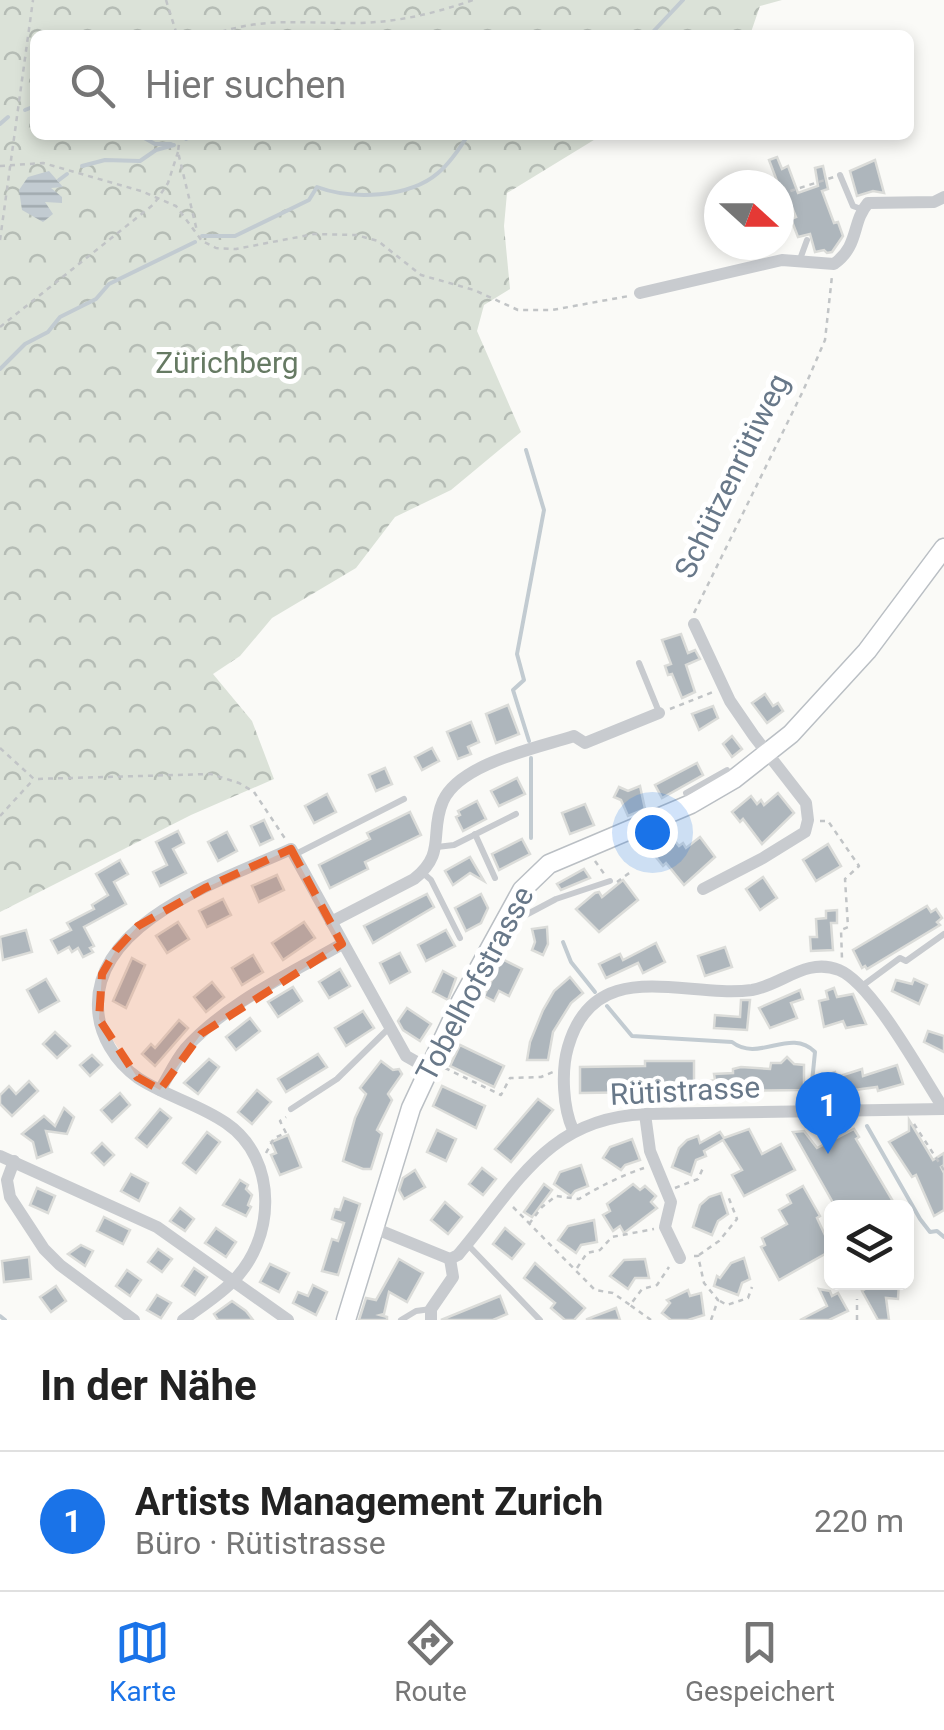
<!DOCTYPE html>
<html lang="de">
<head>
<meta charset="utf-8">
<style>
	:root { --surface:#fff; --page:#f2f2f2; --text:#222; --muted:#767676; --line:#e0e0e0; --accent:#1a73e8 }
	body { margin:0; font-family:Roboto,sans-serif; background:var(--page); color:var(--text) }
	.controls { position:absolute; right:30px; bottom:30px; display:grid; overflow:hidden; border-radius:15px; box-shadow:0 5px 15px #0003 }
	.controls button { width:90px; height:90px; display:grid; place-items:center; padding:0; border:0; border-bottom:2px solid var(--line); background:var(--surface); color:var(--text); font:50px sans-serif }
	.compass { position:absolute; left:704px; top:170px; width:90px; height:90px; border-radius:50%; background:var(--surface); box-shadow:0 5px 15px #0003; rotate:111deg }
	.you { position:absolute; left:652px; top:832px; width:35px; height:35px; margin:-25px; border:8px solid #fff; border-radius:50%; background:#1a73e8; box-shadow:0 0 0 15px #1a73e833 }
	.badge { display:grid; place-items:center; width:65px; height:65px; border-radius:50%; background:var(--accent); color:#fff; font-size:32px; font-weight:700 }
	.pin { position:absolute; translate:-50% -82px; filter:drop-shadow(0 2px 5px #0008) }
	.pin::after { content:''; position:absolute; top:52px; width:35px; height:30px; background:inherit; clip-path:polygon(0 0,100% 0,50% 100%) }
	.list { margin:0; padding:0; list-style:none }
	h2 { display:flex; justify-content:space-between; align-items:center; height:130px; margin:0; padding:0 40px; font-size:42px }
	h2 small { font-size:32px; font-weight:400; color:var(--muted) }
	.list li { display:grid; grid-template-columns:65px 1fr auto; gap:30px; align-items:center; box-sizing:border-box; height:140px; padding:0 40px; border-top:2px solid var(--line) }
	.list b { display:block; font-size:38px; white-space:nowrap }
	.list p { margin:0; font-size:32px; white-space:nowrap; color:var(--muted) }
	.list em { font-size:32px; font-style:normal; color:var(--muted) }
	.icon { flex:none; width:55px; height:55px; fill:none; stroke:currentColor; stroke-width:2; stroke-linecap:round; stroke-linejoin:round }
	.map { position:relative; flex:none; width:944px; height:1320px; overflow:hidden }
	.search { position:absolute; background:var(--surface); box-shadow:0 5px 15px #0003; left:30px; right:30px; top:30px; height:110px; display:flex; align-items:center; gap:25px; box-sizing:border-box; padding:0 35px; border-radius:15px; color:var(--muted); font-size:38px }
	.sheet { height:270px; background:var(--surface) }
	nav { display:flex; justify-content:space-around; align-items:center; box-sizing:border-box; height:140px; border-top:2px solid var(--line); background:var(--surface); font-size:28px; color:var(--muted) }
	nav a { display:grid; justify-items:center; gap:5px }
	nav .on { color:var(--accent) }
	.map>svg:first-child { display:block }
	.forest { fill:url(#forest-crowns) }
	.water { fill:url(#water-rules) }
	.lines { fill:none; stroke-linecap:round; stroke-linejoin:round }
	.stream { stroke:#c2cbd1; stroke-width:4 }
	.building { fill:#aeb6bc; stroke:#dbdcd9; stroke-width:2.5 }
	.secondary-casing { stroke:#babfc4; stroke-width:21 }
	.path { stroke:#c1c4c6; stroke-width:2.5; stroke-dasharray:5 5; stroke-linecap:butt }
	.lane { stroke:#c8cbcf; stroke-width:6 }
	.street { stroke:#c8cbcf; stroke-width:12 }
	.secondary { stroke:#fff; stroke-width:18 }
	.marked { fill:#e96128; fill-opacity:0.2; stroke:#e96128; stroke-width:8; stroke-dasharray:20 12; stroke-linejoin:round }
	.labels { text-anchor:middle; stroke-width:10; stroke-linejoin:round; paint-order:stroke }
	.park-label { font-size:30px; fill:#667a63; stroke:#fff }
	.street-label { font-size:30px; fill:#687889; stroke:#fff }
</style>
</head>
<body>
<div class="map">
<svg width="944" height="1320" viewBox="0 0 944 1320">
	<defs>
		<pattern id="forest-crowns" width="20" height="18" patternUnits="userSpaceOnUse" patternTransform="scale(2.5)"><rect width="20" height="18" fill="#dbe2d8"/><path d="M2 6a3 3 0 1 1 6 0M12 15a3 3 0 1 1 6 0" fill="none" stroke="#b5bcb5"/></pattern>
		<pattern id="water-rules" width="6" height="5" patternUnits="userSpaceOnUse" patternTransform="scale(2.5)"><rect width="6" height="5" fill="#c2cbd1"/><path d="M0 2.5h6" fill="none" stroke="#a1aaaf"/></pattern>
	</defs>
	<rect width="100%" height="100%" fill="#fafaf7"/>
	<path class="forest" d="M0,0H782L760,6L750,35H35V135H602L507,193L504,226L510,289L484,305L477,331L521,432L451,490L395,517L356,568L272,618L240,656L213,674L252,721L274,779L191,815L0,912Z"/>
	<path class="water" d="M49,171L63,187L51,188L62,197V203L45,202L53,214L43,222L22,210L19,190L28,177Z"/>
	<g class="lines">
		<g class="stream">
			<path d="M650,35L683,0"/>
			<path d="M25,110L35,106"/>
			<path d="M0,124L8,117"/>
			<path d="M139,135L155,144H171"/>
			<path d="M186,139L193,135"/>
			<path d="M82,166L105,160L140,161L156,150L174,145"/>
			<path d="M59,180L67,174"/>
			<path d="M202,236H235L309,200L317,187C352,200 409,198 438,173C450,163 460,148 468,135"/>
			<path d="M0,369L25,344L48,332L60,317L96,299L109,284L195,242"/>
			<path d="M526,450L544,510L517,654L524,680L513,690L529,741"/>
			<path d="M531,758V838"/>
			<path d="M563,942L571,962L595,992"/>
			<path d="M607,1006L632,1036L732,1042C759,1063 790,1027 815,1052L811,1092L807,1098L810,1104"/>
			<path d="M867,1126L920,1219L930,1232L937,1231L944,1237"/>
			<path d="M0,1316L5,1320"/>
		</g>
	</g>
	<g class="building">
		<path d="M777,157L782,169L788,166L798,193L818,186L815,168L823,166L828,189L822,191L834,223L838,222L843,236L832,252L827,253L824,250L815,252L810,234L798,237L791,219L796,217L784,188L780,189L769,160Z"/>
		<path d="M875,160L884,193L873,191L857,196L850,171Z"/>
		<path d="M681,634L688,653L695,650L700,659L686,665L695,692L682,698L672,674L668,675L665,666L671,664L662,640Z"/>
		<path d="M765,694L773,706L778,703L783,711L767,723L752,703Z"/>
		<path d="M508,705L519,734L496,743L486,714Z"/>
		<path d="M713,706L718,718L699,730L692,714Z"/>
		<path d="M471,722L479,742L468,747L471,754L458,759L447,732Z"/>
		<path d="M732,736L742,749L732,757L723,744Z"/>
		<path d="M432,748L439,761L422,770L415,757Z"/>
		<path d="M697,763L703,775L662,798L655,785Z"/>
		<path d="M385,768L392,784L376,791L369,775Z"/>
		<path d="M517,778L525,794L499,806L491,791Z"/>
		<path d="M640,786L645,809L628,816L621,800L614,797L619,787L628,791Z"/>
		<path d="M778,793L794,813L762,844L743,819L740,822L732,812L751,796L757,804L761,800L764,805Z"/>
		<path d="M327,794L336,812L314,823L305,806Z"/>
		<path d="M477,801L486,819L463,831L456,817L460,815L458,811Z"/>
		<path d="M585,804L594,825L570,834L562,813Z"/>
		<path d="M410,812L421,835L365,862L368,869L330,888L319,865L370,839L367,833Z"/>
		<path d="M264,820L273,839L260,845L251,826Z"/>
		<path d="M178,831L184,843L173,849L186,873L160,886L153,872L167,865L156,842Z"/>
		<path d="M227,832L237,851L218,861L208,842Z"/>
		<path d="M700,837L715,857L684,885L666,863L663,866L655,856L674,840L679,846L683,843L686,848Z"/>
		<path d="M522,839L530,854L499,870L492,854Z"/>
		<path d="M828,844L841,866L816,881L803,860Z"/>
		<path d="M470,857L484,881L470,873L453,885L445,871Z"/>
		<path d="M120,860L128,874L114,882L126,904L84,927L94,946L90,948L93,952L83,957L78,948L72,952L69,947L58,953L51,940L71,930L67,923L94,909L92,905L108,895L96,874Z"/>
		<path d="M584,869L590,878L561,890L557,884Z"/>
		<path d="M277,875L284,890L259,902L252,886Z"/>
		<path d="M763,877L777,898L760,910L746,889Z"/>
		<path d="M623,880L638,900L599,932L576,909L595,893L599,892L602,897Z"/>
		<path d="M427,894L434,907L373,943L364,926Z"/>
		<path d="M481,894L488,908L481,923L466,931L455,908Z"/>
		<path d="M223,899L231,915L207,927L199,911Z"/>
		<path d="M927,906L931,912L936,909L942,918L937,922L940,925L867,969L865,966L862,968L853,950Z"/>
		<path d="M837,910V923H831L833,950L811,951L810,937H817L816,919L826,918V911Z"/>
		<path d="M178,922L189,939L167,953L156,936Z"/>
		<path d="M304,922L315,938L283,960L272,943Z"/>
		<path d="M547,927L548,944L543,955L532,950L535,942L532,929Z"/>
		<path d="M26,930L32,952L3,960L0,937Z"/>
		<path d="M446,930L455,946L426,961L418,945Z"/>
		<path d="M656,943L665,962L643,973L638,963L606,978L599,964L620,954L623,960Z"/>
		<path d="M725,947L732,967L705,976L698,956Z"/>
		<path d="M400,953L410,972L390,983L380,963Z"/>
		<path d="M253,955L263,972L242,985L232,968Z"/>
		<path d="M132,958L145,965L126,1008L113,1001Z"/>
		<path d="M502,959L522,969L509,996L499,991L494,1001L484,996Z"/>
		<path d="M340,969L350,986L329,998L319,982Z"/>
		<path d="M443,971L456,978L448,1000L433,992Z"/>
		<path d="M570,977L583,993L571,1003L553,1032L548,1060H527L530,1042L543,1010L554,991Z"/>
		<path d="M46,979L59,1001L39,1012L27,990Z"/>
		<path d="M914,979L927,985L919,1004L892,991L896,980L912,984Z"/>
		<path d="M212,982L224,997L206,1012L194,997Z"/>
		<path d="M293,987L302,1001L278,1017L268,1002Z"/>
		<path d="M834,988L837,997L853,994L866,1024L846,1028L843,1021L824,1027L819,1001L828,999L826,991Z"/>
		<path d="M800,990L803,999L791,1003L797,1018L770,1028L759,1008Z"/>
		<path d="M741,1000H750L747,1030L714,1028L715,1015L740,1017Z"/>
		<path d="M407,1008L431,1024L420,1041L403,1030L398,1021Z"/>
		<path d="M363,1011L374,1028L346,1046L335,1028Z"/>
		<path d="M250,1018L260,1031L236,1050L226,1037Z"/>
		<path d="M179,1020L188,1028L155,1066L142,1054L151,1044L155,1048Z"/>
		<path d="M928,1031L944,1036V1052L924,1042Z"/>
		<path d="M55,1032L70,1046L57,1058L43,1044Z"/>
		<path d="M460,1045L504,1066L494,1087L450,1066Z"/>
		<path d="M318,1054L327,1067L286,1092L278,1079Z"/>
		<path d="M92,1055L102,1065L90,1076L80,1065Z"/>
		<path d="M787,1057L794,1064L804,1065V1090L710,1091V1081L715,1080L714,1074L733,1073V1069L741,1067L770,1069L771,1063H781Z"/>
		<path d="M209,1059L219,1067L198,1094L184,1083Z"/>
		<path d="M381,1061L393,1070L399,1069L402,1074L388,1094L392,1100L377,1130L382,1134L371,1169H363L343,1161L355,1118L366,1094L360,1088Z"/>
		<path d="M645,1061H694V1083H654V1092L580,1093V1067L645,1066Z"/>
		<path d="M897,1065L903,1084L878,1091L877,1087L825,1094L820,1077L835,1072L837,1077L862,1069L863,1076Z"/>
		<path d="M29,1081L38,1091L12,1116L0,1104V1095L9,1086L16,1094Z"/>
		<path d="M442,1086L485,1106L476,1128L433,1106Z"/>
		<path d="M257,1090L271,1102L252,1124L238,1112Z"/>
		<path d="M120,1093L130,1105L112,1122L101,1110Z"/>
		<path d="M538,1099L553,1110L511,1162L495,1149Z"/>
		<path d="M64,1108L74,1117L67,1134L46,1131L52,1152L37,1158L33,1142L22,1134L44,1116L55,1126Z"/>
		<path d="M160,1109L171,1118L147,1147L136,1138Z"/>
		<path d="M909,1120L933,1160L944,1153V1165L941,1167L944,1173V1210L934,1216L916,1175L912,1177L889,1142L909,1131Z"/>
		<path d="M749,1129L762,1154L781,1144L795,1170L744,1196L732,1175L742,1170L723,1140L704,1151L706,1156L696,1160L691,1175L672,1167L679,1148L687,1140L698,1136L700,1143L720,1132L724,1138Z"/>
		<path d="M854,1129L859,1137L856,1139L897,1208H836L793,1132L804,1131L817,1148Z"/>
		<path d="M437,1130L456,1139L446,1161L427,1152Z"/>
		<path d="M207,1132L220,1142L196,1173L183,1163Z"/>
		<path d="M288,1135L301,1167L280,1175L271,1155L276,1153L271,1142Z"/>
		<path d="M632,1139L640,1160L625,1165L621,1170L603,1158L610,1147Z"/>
		<path d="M102,1143L114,1155L104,1165L92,1153Z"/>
		<path d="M581,1165L588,1186L575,1191L571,1196L554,1184L560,1172Z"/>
		<path d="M482,1168L496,1179L483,1195L469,1184Z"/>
		<path d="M415,1170L425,1187L404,1199L399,1190L403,1178Z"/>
		<path d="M131,1174L148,1183L139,1201L121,1191Z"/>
		<path d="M240,1180L248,1185L246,1189L252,1195L248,1205L251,1207L246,1216L223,1205Z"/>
		<path d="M544,1184L552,1190L532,1217L524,1212Z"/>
		<path d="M633,1184L640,1190L645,1186L656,1196L651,1202L657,1208L624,1233L620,1226L613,1231L603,1215L610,1211L607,1204Z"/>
		<path d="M803,1186L820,1216L817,1218L832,1250L779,1280L761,1247L765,1245L762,1238L787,1224L779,1210L791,1203L787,1195Z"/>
		<path d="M37,1188L55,1196L48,1213L30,1205Z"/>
		<path d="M721,1193L728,1214L718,1221L712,1235L693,1227L700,1205L709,1197Z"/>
		<path d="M344,1198L360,1204L338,1275L322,1271L332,1239L338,1241L344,1223L332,1219L335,1209L340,1210Z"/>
		<path d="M445,1202L462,1217L448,1234L431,1220Z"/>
		<path d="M180,1208L194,1219L185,1231L170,1221Z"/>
		<path d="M104,1217L130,1230L123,1244L97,1231Z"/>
		<path d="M594,1220L597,1242L581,1245L576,1253L558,1240L568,1226Z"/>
		<path d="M216,1228L236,1242L226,1257L205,1243Z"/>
		<path d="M505,1228L524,1244L512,1259L493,1244Z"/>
		<path d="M81,1245L93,1251L85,1266L68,1254Z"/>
		<path d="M158,1249L172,1259L162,1272L148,1262Z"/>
		<path d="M29,1257L31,1279L4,1282L2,1261Z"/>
		<path d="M744,1258L750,1279L742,1283L738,1295L714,1286L717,1276L720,1278L731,1263Z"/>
		<path d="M399,1259L423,1273L407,1302L389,1292L384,1314L380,1315L387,1317V1320H359L366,1298L376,1300Z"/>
		<path d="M645,1259L649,1278H635L628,1289L610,1276L624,1260Z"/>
		<path d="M535,1263L585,1308L574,1320H565L551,1308L555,1303L524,1278Z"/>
		<path d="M270,1264L289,1273L279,1292L260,1282Z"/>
		<path d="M194,1268L207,1277L195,1295L182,1286Z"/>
		<path d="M127,1270L141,1280L130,1296L116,1286Z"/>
		<path d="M866,1282H899L898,1299L886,1298L889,1320H878L862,1291L868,1287Z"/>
		<path d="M313,1285L327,1292L316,1315L293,1303L298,1292L308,1296Z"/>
		<path d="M56,1286L66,1301L51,1312L40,1297Z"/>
		<path d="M819,1289L830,1291L832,1296L838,1293L848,1311L829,1320H800L827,1306Z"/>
		<path d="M688,1290L690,1296L701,1293L704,1315L688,1320H671L662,1313L670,1303L667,1300Z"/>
		<path d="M157,1295L171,1303L161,1318L147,1310Z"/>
		<path d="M500,1296L507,1314L493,1320H441Z"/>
		<path d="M232,1301L246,1311L253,1320H218L214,1314Z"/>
		<path d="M616,1308L620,1320H587V1319Z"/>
	</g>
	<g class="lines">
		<g class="secondary-casing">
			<path id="secondary" d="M346,1320L411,1108L461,1001L522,890L549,864L691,804L734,779L791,734L867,651L944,548"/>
		</g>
		<g class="path">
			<path d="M166,0L177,35"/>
			<path d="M212,35C264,16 305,24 359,23C399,22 436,13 473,0"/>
			<path d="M180,135L178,152L197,231"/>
			<path d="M0,166L43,163L141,191L176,206L202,241L216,248L236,249L314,234L356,235L378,241L421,275L474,290L518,310H552L629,296"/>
			<path d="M779,204L781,194L834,177"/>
			<path d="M0,240L33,0"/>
			<path d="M0,327L154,204L168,183L178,152"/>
			<path d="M694,613L803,391L825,340L832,276"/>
			<path d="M670,709L713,692"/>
			<path d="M0,748L34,779L211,774L239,783L254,792L286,840"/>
			<path d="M0,816L33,780"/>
			<path d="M820,821H828L859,866L845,879L848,927L841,930L842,959"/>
			<path d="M595,861L605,875"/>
			<path d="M617,882L632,871"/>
			<path d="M445,1068L501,1095L510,1078L541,1077L553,1072"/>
			<path d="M914,1124L944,1170"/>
			<path d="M266,1153L274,1138L286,1133L280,1121L286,1117"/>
			<path d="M675,1188L698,1179L703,1168"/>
			<path d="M513,1207L595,1290L613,1293L630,1305"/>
			<path d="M529,1224L542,1207L556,1196L579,1199C599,1187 622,1175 644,1168"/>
			<path d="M699,1255L719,1241L737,1219L728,1196"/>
			<path d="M694,1256H698L704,1283L718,1300L711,1320"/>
			<path d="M577,1268L587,1253L600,1250L612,1237L654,1229"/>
			<path d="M720,1301L727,1305L748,1298L752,1287"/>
			<path d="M651,1320L630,1305L642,1289L657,1285L669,1267"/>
			<path d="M857,1320V1299"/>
		</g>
		<g class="lane">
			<path d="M840,175L853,206L861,209"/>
			<path d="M799,262L807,240"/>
			<path d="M639,663L659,712"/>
			<path d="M691,803L686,793L727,770L732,777"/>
			<path d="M475,834L495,878"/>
			<path d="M437,847L454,845L516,814"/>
			<path d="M294,855L404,799"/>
			<path d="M423,873L431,880L460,938"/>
			<path d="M507,925L556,899L610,881"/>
			<path d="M862,986L900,958L906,961L944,934"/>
			<path d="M291,1109L337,1079L389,1028"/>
			<path d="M468,1245L540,1320"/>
			<path d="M401,1320L416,1311L431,1309"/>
		</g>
		<g class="street">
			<path d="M640,293L782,260L834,264C860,245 851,223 868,203L934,202L944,197"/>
			<path d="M694,624L730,701L754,736L806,803L808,820L805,832L763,858L703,889"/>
			<path d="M331,922L414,879C447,853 429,833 443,801C460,763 537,748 574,736L585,743L659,713"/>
			<path d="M160,1090C168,1077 175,1061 185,1049C226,1003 290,974 342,944"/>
			<path d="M645,1114L650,1151L671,1202L665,1227L680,1258"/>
			<path d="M573,1130C563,1108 561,1071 568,1047C595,953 684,999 752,990C782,985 806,957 839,970C873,984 922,1076 944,1109"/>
			<path d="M0,1156L157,1227L288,1320"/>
			<path d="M14,1161L7,1180L10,1197L44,1249L60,1265L134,1320"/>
			<path d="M374,1228L450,1259L458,1255C516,1187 546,1118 645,1114L944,1109"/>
			<path d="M183,1320C199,1308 217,1297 231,1283C276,1241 279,1159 226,1123C199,1104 165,1096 138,1078C115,1062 99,1035 98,1008C94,920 226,879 291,849L406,1056L429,1069"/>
			<path d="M431,1320V1309L453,1277L450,1259"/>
		</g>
		<use href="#secondary" class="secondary"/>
	</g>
	<path class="marked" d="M291,849L342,944L201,1034L160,1090L137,1077L99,1019L102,974L116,950L138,926L205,888Z"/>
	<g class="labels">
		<g class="park-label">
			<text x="227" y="373">Zürichberg</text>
		</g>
		<g class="street-label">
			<text transform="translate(732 476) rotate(-64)" y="10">Schützenrütiweg</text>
			<text transform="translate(475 984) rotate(-62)" y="10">Tobelhofstrasse</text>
			<text transform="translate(685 1091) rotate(-3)" y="10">Rütistrasse</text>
		</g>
	</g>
</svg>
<div class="controls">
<button><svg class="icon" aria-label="layers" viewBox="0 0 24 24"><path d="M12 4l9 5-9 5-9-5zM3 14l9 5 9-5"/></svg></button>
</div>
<svg class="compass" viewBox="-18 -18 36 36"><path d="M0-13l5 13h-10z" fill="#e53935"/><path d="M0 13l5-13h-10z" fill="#767676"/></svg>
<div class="you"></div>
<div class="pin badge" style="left:828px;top:1154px">1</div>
<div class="search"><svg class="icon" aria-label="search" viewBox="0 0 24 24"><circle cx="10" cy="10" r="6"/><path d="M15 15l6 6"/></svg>Hier suchen</div>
</div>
<section class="sheet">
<h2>In der Nähe<small></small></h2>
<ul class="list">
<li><span class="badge">1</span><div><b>Artists Management Zurich</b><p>Büro · Rütistrasse</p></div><em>220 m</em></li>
</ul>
</section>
<nav>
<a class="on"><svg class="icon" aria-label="map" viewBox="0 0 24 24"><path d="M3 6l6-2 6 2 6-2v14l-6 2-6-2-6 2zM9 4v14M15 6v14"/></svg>Karte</a>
<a><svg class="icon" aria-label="directions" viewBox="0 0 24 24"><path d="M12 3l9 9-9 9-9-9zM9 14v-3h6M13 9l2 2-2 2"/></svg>Route</a>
<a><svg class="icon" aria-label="saved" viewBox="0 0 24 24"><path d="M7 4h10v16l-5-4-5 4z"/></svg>Gespeichert</a>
</nav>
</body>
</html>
